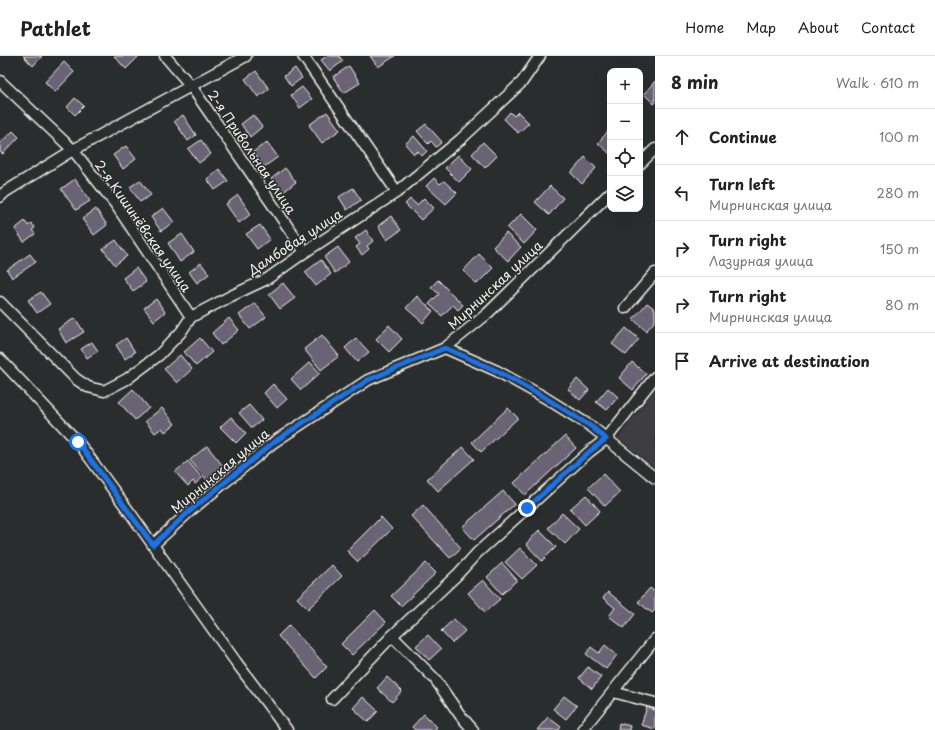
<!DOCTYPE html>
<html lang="en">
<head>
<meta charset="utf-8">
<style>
	:root { --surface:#fff; --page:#f6f6f6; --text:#222; --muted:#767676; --line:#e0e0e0 }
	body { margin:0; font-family:"Playpen Sans",sans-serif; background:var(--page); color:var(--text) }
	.controls { position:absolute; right:12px; top:12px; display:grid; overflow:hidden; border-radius:8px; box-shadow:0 4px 16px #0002 }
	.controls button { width:36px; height:36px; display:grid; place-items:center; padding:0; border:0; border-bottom:1px solid var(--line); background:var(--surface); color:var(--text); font:20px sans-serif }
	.stop { position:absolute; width:12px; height:12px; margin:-9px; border:3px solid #1a73e8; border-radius:50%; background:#fff }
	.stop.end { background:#1a73e8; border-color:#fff; box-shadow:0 1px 4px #0008 }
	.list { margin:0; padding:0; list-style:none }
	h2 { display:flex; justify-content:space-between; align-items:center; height:52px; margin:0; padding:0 16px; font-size:17px }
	h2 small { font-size:13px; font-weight:400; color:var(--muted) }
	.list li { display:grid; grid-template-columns:26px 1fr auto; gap:12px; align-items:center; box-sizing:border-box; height:56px; padding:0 16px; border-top:1px solid var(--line) }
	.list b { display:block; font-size:15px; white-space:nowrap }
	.list p { margin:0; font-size:13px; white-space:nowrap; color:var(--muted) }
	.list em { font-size:13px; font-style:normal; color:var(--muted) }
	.icon { flex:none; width:22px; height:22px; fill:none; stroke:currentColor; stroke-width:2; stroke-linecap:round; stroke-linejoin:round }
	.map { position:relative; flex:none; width:655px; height:674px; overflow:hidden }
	header { display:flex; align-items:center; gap:24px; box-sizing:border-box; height:56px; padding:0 20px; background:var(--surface); border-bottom:1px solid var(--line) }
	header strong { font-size:19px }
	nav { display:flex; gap:22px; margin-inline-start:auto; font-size:14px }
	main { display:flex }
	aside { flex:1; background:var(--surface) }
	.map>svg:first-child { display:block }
	.built { fill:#3e3e43 }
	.building { fill:#6b6475; stroke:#f4f1e8 }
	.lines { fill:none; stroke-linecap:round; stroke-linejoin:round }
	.minor-casing { stroke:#f4f1e8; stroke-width:13 }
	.minor { stroke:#2a2d2e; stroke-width:10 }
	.route { stroke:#1a73e8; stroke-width:5 }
	.labels { text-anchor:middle; stroke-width:3; stroke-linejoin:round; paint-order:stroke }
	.street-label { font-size:13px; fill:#f4f1e8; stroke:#2a2d2e }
</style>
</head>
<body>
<header>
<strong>Pathlet</strong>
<nav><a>Home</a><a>Map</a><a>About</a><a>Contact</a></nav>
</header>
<main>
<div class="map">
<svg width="655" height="674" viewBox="0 0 655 674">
	<rect width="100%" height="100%" fill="#2a2d2e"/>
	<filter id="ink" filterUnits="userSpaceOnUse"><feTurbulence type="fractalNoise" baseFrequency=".025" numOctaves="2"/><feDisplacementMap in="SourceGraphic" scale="8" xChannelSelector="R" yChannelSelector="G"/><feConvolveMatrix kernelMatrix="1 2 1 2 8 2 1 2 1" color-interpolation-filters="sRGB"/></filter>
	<g filter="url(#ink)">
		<path class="built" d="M655,333V412L618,382Z"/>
		<g class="building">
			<path d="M23,0H42L33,10Z"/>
			<path d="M114,0H139L126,13Z"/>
			<path d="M327,0H339L343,5L330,15L321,4Z"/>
			<path d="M370,0H395L378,11Z"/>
			<path d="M64,6L74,16L55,36L45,26Z"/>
			<path d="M349,10L360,27L344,37L333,21Z"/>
			<path d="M295,12L302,22L291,30L284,20Z"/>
			<path d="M256,15L269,33L258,41L245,23Z"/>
			<path d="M655,25V47L654,48L644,38Z"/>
			<path d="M302,31L312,43L300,52L291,39Z"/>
			<path d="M75,42L84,50L75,59L67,51Z"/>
			<path d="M327,56L340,74L322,87L309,69Z"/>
			<path d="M510,56L514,60L518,56L529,67L518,77L504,63Z"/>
			<path d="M183,59L196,79L188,85L174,65Z"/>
			<path d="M253,59L262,71L250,81L241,68Z"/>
			<path d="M426,68L442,86L436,91L431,85L428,88L417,75Z"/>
			<path d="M610,73V98L598,87Z"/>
			<path d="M13,75L19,81L3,98L0,96V87Z"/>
			<path d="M414,80L427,95L422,100L418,95L414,98L405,88Z"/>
			<path d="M201,84L211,98L199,107L188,93Z"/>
			<path d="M267,86L278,101L264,111L253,96Z"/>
			<path d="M483,86L497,100L485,112L472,98Z"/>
			<path d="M126,90L136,103L123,113L113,99Z"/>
			<path d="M458,99L472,113L459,126L445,112Z"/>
			<path d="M585,101L596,112L582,128L571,117Z"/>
			<path d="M285,112L296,126L282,137L271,123Z"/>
			<path d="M219,113L228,125L215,134L207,123Z"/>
			<path d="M434,122L440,128L444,125L457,137L446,148L426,130Z"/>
			<path d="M75,123L90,145L76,154L61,133Z"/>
			<path d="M140,124L151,139L140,146L130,131Z"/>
			<path d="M550,130L563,142L549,159L535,146Z"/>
			<path d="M353,132L361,144L347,154L339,141Z"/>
			<path d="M238,139L251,158L239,167L226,148Z"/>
			<path d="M424,142L434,152L421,164L405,148L410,143L417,149Z"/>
			<path d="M163,152L174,166L161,175L151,161Z"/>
			<path d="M96,153L107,169L94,179L82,163Z"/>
			<path d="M521,158L537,174L524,188L507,172Z"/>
			<path d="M391,160L401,174L387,184L378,170Z"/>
			<path d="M25,165L28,170L31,167L35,172L32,174L35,178L24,186L15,173Z"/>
			<path d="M260,169L270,183L257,193L246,178Z"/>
			<path d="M366,174L373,185L367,190L369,193L362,199L356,191L360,188L355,182Z"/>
			<path d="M506,177L521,191L508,205L493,191Z"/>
			<path d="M182,178L194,196L180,206L168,187Z"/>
			<path d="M116,184L127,200L115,209L103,193Z"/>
			<path d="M338,191L349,206L335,217L324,201Z"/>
			<path d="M30,198L36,206L12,222L7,214Z"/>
			<path d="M479,198L493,212L477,228L463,215Z"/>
			<path d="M321,204L331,218L316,230L305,216Z"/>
			<path d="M201,207L209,218L197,227L189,216Z"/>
			<path d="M136,212L146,226L133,235L123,222Z"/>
			<path d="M438,224L463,249L458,254L453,249L442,260L429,248L439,238L431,231Z"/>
			<path d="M283,227L295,242L280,253L269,238Z"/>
			<path d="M41,236L50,248L37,257L28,244Z"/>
			<path d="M417,240L433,255L423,267L406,252Z"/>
			<path d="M156,243L165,256L154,265L144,252Z"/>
			<path d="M255,247L266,261L250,273L239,259Z"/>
			<path d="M647,247L655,253V265L646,275L633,263Z"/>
			<path d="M75,262L84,276L66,287L58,273Z"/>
			<path d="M229,262L239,274L221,289L212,277Z"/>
			<path d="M389,269L402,283L389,296L376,283Z"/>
			<path d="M626,272L639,283L626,299L612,288Z"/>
			<path d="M322,279L339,300L321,314L304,293Z"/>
			<path d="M126,282L135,296L125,303L116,289Z"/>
			<path d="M200,282L212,296L196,310L184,296Z"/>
			<path d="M356,282L369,296L357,306L345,292Z"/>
			<path d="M92,286L98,295L87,302L81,293Z"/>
			<path d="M180,299L192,313L177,327L164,313Z"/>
			<path d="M310,306L320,317L301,334L291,323Z"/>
			<path d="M632,306L646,318L633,334L619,322Z"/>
			<path d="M577,323L589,334L580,344L568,333Z"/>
			<path d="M273,328L287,343L277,352L264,337Z"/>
			<path d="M608,332L618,341L607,354L596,346Z"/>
			<path d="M133,333L149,352L135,364L119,346Z"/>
			<path d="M249,349L262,364L252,372L239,357Z"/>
			<path d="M162,352L175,368L165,376L162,372L155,377L145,365Z"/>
			<path d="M508,352L518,362L481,396L472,386Z"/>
			<path d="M231,361L246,377L236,387L220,371Z"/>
			<path d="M565,380L576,392L525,439L514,427Z"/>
			<path d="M207,390L227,415L211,429L190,404Z"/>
			<path d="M463,391L474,403L438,435L427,423Z"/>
			<path d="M188,405L202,422L195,428L193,425L188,430L175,416Z"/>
			<path d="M603,418L620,436L605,450L588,432Z"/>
			<path d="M503,435L515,448L474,484L462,471Z"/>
			<path d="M586,439L600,455L585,469L570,453Z"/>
			<path d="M423,449L461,492L450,502L411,460Z"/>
			<path d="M562,457L579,473L565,488L548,472Z"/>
			<path d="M381,461L392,473L358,506L347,495Z"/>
			<path d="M539,474L556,491L542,505L526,488Z"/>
			<path d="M520,492L537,509L522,523L505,506Z"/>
			<path d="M426,507L436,517L401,550L391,540Z"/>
			<path d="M502,507L517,524L502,538L487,521Z"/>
			<path d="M332,509L342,520L308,553L297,542Z"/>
			<path d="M483,524L500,543L485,556L468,537Z"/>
			<path d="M650,532L655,536V554L652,557L638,546Z"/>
			<path d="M608,536L635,558L624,572L609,560L615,552L603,542Z"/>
			<path d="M375,554L386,566L352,599L341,588Z"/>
			<path d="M454,563L465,575L452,587L441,575Z"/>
			<path d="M289,569L327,611L316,622L278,580Z"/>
			<path d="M428,579L441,593L429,604L416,590Z"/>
			<path d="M605,589L617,599L606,613L586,598L591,591L599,597Z"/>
			<path d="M588,611L601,621L592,633L579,622Z"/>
			<path d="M387,621L402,635L392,646L377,632Z"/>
			<path d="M564,640L577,650L566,663L553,653Z"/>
			<path d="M363,641L378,655L368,666L353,652Z"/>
			<path d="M647,651L655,654V673L641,669Z"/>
			<path d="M424,658L437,671L434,674H415L412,671Z"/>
			<path d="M548,661L561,671L559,674H537Z"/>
			<path d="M619,667L630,670L629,674H618Z"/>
		</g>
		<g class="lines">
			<g class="minor-casing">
				<g id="minor">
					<path d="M165,0L191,30L305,196"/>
					<path d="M303,0L397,136"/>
					<path d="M0,25L73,94L116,149L191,261"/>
					<path d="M640,108L655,93"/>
					<path d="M0,141L5,136L73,94L246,0"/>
					<path d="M0,246L76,323L88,331L104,335L127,323L159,299L181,276L191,261L231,240L267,223L305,196L397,136L461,83L522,26L540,0"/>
					<path d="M625,252L655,217"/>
					<path d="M445,292L497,315L544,341L592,371L655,422"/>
					<path d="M0,303L78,386L131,458L236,606L287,674"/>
					<path d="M153,489L190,455L274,386L368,324L445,292L487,258L610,137"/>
					<path d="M392,580L435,623L460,659L473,674"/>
					<path d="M613,636L655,647"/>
					<path d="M332,643L392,580L457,519L477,497L589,396L606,383L655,321"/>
					<path d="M582,674L655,583"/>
				</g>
			</g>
			<use href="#minor" class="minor"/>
		</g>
	</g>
	<g class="lines" filter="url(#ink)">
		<path class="route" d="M78,386L153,489L190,455L274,386L368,324L445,292L497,315L544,341L592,371L606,383L589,396L527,452"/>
	</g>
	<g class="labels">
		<g class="street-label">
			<text transform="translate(252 96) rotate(56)" y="5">2-я Привольная улица</text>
			<text transform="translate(143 170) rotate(55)" y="5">2-я Кишинёвская улица</text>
			<text transform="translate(295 186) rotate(-33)" y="5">Дамбовая улица</text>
			<text transform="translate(495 229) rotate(-43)" y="5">Мирнинская улица</text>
			<text transform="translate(220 415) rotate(-40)" y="5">Мирнинская улица</text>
		</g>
	</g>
</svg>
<div class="controls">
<button>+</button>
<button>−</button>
<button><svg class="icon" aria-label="locate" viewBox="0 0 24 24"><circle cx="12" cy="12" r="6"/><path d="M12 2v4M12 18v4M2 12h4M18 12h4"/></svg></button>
<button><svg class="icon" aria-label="layers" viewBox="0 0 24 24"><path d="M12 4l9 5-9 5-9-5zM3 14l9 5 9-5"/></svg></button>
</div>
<div class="stop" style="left:78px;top:386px"></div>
<div class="stop end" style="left:527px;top:452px"></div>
</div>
<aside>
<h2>8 min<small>Walk · 610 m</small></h2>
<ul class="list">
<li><svg class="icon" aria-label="ahead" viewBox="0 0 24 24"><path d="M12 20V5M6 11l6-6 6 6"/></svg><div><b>Continue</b></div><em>100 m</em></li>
<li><svg class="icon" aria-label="left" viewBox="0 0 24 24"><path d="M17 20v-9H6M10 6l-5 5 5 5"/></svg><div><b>Turn left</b><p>Мирнинская улица</p></div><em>280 m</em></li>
<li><svg class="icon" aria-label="right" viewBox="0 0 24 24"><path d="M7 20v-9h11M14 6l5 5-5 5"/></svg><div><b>Turn right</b><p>Лазурная улица</p></div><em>150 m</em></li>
<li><svg class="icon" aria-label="right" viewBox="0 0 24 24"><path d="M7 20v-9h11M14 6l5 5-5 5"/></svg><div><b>Turn right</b><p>Мирнинская улица</p></div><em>80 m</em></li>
<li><svg class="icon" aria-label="arrive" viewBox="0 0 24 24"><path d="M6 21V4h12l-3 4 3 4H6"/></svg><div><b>Arrive at destination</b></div></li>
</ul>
</aside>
</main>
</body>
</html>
